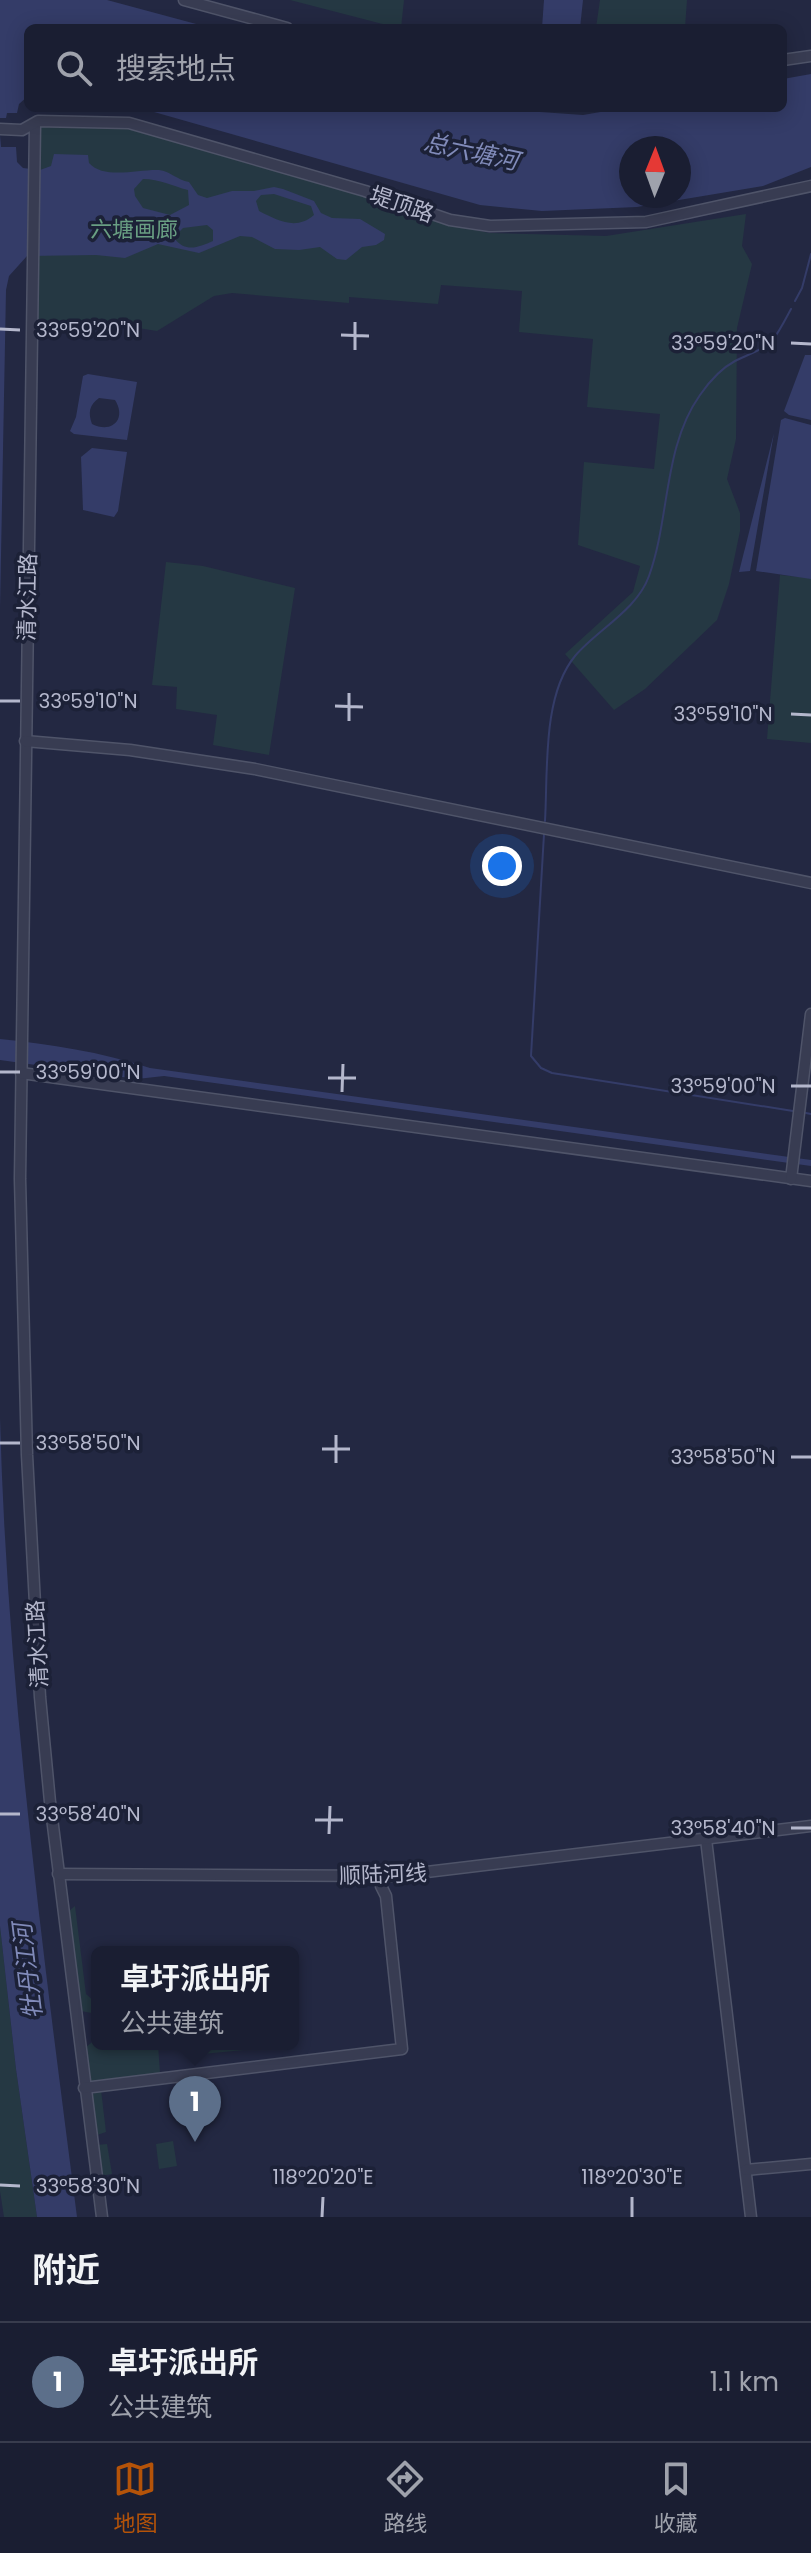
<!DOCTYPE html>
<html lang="zh">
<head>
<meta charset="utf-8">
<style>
	:root { --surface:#1a1e32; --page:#23273a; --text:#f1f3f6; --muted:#9fa2ac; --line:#383c4d; --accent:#b45309 }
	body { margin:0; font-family:Poppins,"Noto Sans SC",sans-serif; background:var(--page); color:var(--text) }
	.compass { position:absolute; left:619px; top:136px; width:72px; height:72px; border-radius:50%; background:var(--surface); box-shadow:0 4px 20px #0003; rotate:1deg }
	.you { position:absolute; left:502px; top:866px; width:28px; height:28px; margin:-20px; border:6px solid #fff; border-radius:50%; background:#1a73e8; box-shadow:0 0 0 12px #1a73e833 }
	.badge { display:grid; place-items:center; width:52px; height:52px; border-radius:50%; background:var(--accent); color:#fff; font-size:26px; font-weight:700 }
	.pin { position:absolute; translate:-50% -66px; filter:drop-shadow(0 2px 4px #0008) }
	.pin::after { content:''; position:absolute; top:42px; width:28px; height:24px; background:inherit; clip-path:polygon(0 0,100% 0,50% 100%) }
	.popup { position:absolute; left:91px; top:1946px; width:208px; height:104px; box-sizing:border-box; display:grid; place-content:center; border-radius:12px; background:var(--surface); filter:drop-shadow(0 2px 6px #0005); font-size:26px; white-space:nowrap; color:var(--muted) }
	.popup b { font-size:30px; color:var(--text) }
	.popup::after { content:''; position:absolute; left:50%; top:100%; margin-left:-16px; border:16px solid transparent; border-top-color:var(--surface) }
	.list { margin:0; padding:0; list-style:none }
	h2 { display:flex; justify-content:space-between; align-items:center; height:104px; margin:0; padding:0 32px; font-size:34px }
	h2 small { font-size:26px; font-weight:400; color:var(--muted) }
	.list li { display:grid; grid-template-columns:52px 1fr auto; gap:24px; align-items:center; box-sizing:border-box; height:120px; padding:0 32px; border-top:2px solid var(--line) }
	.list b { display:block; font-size:30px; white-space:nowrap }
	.list p { margin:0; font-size:26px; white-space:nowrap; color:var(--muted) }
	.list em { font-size:26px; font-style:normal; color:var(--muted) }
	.icon { flex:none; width:44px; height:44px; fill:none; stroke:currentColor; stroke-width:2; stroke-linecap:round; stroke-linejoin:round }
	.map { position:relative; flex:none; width:811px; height:2217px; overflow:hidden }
	.search { position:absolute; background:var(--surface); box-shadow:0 4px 20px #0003; left:24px; right:24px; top:24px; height:88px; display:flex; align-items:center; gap:20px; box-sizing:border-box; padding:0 28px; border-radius:12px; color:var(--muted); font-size:30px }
	.sheet { height:224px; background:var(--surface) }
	nav { display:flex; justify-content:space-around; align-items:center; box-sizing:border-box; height:112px; border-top:2px solid var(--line); background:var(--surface); font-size:22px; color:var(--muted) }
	nav a { display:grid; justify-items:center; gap:4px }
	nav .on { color:var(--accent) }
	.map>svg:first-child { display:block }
	.green { fill:#253843 }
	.water { fill:#343c68; fill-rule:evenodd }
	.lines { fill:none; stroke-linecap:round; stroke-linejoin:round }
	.stream { stroke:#343c68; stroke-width:2 }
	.minor-casing { stroke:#4f5469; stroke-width:13 }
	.minor { stroke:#383c52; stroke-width:10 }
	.ticks { fill:none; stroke:#b4b7cc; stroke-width:3 }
	.labels { text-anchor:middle; stroke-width:7; stroke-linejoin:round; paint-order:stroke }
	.street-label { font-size:22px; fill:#b4b7cc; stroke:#1c2137 }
	.park-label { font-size:22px; fill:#699f83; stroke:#1c2137 }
	.water-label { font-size:24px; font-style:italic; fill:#818bba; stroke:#1c2137 }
	.ticks-label { font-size:20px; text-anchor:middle; fill:#b4b7cc; stroke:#1c2137; stroke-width:7; stroke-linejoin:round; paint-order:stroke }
</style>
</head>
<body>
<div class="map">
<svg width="811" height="2217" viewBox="0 0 811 2217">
	<rect width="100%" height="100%" fill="#232842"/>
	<g class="green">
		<path d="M290,0H404L401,28H398Z"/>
		<path d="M600,0H687L685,28H596Z"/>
		<path d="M39,125L129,127L351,192L425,218L489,233L606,236L746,214L742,246L752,264L737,328L736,439L727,479L740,513V531L729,584L717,620L645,689L614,710L565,654L633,592L640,566L578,545L584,462L654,469L660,414L587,407L593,339L519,332L522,291L441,285L438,304L349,297V303L232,293L214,296L157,331L106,323L37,337Z"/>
		<path d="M166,562L203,566L295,588L269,755L213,745L217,715L176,709L177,687L152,685Z"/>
		<path d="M780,575L811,578V743L767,739Z"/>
		<path d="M75,1906L86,1994L97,2004V2014L81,2011L69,1911Z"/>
		<path d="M0,1926L16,2069L37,2217H4L0,2191Z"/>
		<path d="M97,2038V2044H103L104,2049L158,2044L160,2073L91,2081L85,2048Z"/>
		<path d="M185,2044H248V2045L244,2050L192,2055L186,2051Z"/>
		<path d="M101,2090L106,2132L97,2135L91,2098L93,2094Z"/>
		<path d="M173,2141L177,2166L159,2169L156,2144Z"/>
		<path d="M107,2144L112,2174L101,2176L97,2145Z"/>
	</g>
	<g class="water">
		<path d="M0,0H107L211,28H28V96L19,104L17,113H7L6,118H0Z"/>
		<path d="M544,0H583L580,28H542Z"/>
		<path d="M811,74V167L763,186L637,207L542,211L480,205L140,108H481L583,115L624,108H783V79ZM631,148H679V196H631Z"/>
		<path d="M0,135L1,147H16L17,162L23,168L40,170L51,166L54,154L88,155L89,163C104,180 139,169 159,170C170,171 177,180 189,182L198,195L207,198L232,191H254L274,187L283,189L314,201L321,213L332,218L360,219L385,234L384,240L376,245L362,247L346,260L337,259L320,247L299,250L275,249L252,237L240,236L199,253L158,244L125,258L96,255L27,256L9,276L6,290L0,609ZM143,179C160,179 172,186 188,190L189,205L170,215L143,208L135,196L134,189ZM274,194L311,206L314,215C296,231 277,220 259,211L256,201L261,195ZM207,225L213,230V241C199,247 186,253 175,239L176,235L183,228Z"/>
		<path d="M805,355H811V420L789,415L784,411Z"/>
		<path d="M88,374L137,382L127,440L74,434L70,431L76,417L83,376ZM99,398L115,400C127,419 112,434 92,424C88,413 89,405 99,398Z"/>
		<path d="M785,418L811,425V579L756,571L781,420Z"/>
		<path d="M774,433L750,571L739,572Z"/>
		<path d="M92,448L127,452L118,511L114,517L83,510L81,457Z"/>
		<path d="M0,1039C50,1044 101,1052 150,1068L811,1160V1166L164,1076L137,1079L0,1060Z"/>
		<path d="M0,1418C7,1685 43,1952 77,2217H37L16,2069L0,1926Z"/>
	</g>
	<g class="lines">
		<g class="stream">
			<path d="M795,301L802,288L811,254"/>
			<path d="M545,821C548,771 542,696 575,656C597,630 637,610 649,576C670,518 663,447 700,395C709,382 720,369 735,361C746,355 762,351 772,341C779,332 785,320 791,309"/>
			<path d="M544,834L531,1056L541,1068L552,1073L793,1111"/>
			<path d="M806,1113L811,1114"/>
		</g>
		<g class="minor-casing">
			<g id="minor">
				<path d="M184,0L287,28"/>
				<path d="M783,60L811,56"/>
				<path d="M35,124L20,1179L27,1455L40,1697L50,1802L102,2217"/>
				<path d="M0,129L22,130L38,121L129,123L365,191L450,220L490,226L646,222L811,186"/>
				<path d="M25,741L130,750L255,769L811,883"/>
				<path d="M21,1073L811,1181"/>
				<path d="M791,1179L811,1014"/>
				<path d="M706,1839L751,2217"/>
				<path d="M58,1874L393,1876L811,1826"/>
				<path d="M84,2088L402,2049L386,1896L381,1886L380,1876"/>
				<path d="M746,2170L811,2164"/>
			</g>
		</g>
		<use href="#minor" class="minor"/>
	</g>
	<path class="ticks" d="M0,329L20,330M341,335L369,336M791,343L811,344M355,350V322M0,701H20M335,706L363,707M791,714L811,715M349,721V693M0,1072H20M328,1078H356M791,1086H811M342,1092L343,1064M0,1443H20M322,1449H350M791,1457H811M336,1463V1435M0,1814H20M315,1820H343M791,1828H811M329,1834L330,1806M0,2185L20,2186M322,2217L323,2197M632,2217V2197"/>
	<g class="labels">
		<g class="street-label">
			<text transform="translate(402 204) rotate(19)" y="8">堤顶路</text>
			<text transform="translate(27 597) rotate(-89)" y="8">清水江路</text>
			<text transform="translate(37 1644) rotate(-93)" y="8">清水江路</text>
			<text transform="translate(383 1874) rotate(-2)" y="8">顺陆河线</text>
		</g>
		<g class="park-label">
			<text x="134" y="237">六塘画廊</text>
		</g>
		<g class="water-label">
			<text transform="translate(471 152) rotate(12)" y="8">总六塘河</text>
			<text transform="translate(28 1971) rotate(-97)" y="8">牡丹江河</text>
		</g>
	</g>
	<g class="ticks-label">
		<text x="88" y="337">33°59'20"N</text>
		<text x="723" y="350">33°59'20"N</text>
		<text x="88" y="708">33°59'10"N</text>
		<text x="723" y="721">33°59'10"N</text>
		<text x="88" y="1079">33°59'00"N</text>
		<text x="723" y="1093">33°59'00"N</text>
		<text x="88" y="1450">33°58'50"N</text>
		<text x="723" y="1464">33°58'50"N</text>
		<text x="88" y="1821">33°58'40"N</text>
		<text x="723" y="1835">33°58'40"N</text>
		<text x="323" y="2184">118°20'20"E</text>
		<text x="632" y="2184">118°20'30"E</text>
		<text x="88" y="2193">33°58'30"N</text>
	</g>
</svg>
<svg class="compass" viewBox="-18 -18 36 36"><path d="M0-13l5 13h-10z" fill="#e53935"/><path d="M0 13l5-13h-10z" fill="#9fa2ac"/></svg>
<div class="you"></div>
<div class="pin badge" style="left:195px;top:2142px;background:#5c6f8a">1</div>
<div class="popup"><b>卓圩派出所</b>公共建筑</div>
<div class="search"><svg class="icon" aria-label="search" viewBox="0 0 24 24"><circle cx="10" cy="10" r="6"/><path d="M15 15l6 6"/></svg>搜索地点</div>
</div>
<section class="sheet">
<h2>附近<small></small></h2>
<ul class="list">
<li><span class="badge" style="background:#5c6f8a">1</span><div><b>卓圩派出所</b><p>公共建筑</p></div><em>1.1 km</em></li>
</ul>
</section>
<nav>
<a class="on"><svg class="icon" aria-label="map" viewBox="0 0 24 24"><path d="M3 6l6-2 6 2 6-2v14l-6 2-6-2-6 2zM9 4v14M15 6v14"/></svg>地图</a>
<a><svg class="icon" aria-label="directions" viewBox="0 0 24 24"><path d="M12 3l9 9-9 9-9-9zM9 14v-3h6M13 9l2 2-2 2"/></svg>路线</a>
<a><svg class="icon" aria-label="saved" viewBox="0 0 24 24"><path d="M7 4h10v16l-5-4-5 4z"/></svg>收藏</a>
</nav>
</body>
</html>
